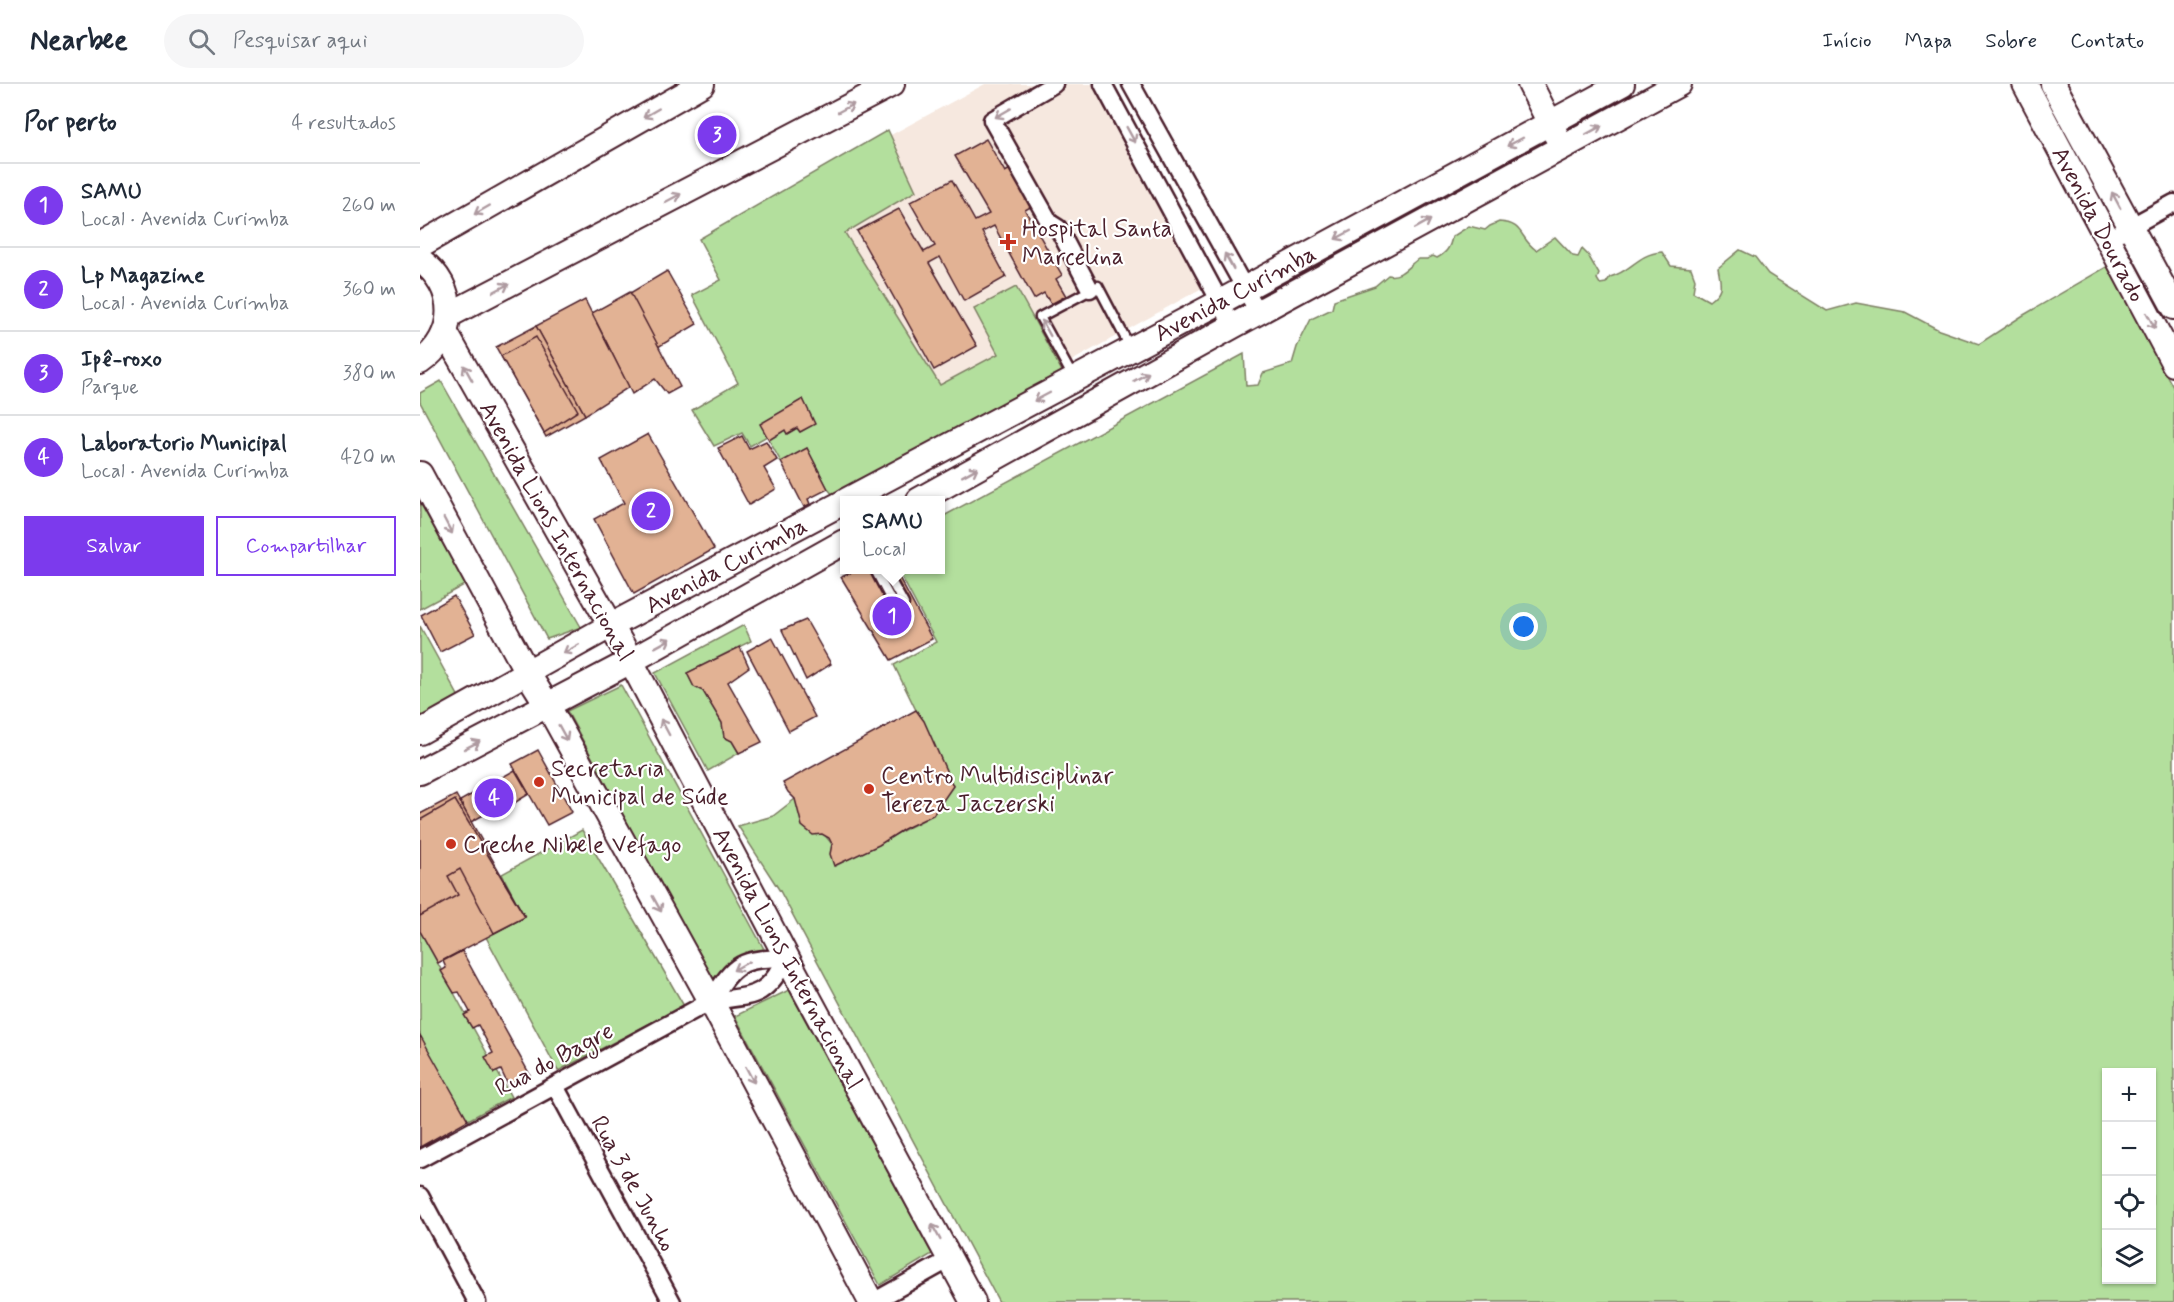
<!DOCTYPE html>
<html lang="pt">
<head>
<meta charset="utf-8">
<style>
	:root { --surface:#fff; --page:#f6f6f7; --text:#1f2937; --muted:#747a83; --line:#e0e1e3; --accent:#7c3aed }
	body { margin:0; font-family:Mynerve,sans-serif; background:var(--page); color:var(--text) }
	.controls { position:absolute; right:18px; bottom:18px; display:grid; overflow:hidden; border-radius:0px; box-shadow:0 2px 4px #0004 }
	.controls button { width:54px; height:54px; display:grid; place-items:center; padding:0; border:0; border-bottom:2px solid var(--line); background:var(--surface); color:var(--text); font:30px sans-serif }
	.you { position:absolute; left:1104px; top:543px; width:21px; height:21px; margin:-15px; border:4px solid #fff; border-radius:50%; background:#1a73e8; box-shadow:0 0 0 9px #1a73e833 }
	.badge { display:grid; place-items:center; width:39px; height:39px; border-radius:50%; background:var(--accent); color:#fff; font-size:20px; font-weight:700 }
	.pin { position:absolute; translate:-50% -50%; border:3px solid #fff; box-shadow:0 2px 6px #0006 }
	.popup { position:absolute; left:420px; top:412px; width:105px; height:78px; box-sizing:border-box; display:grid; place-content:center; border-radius:0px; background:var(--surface); filter:drop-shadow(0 2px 4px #0005); font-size:20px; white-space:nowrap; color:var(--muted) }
	.popup b { font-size:22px; color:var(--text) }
	.popup::after { content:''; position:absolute; left:50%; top:100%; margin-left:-12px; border:12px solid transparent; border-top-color:var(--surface) }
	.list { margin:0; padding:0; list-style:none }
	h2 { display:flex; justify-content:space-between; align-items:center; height:78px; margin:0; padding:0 24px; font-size:26px }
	h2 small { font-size:20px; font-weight:400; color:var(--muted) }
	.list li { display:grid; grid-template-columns:39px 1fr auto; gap:18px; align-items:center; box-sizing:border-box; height:84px; padding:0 24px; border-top:2px solid var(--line) }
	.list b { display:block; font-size:22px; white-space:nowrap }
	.list p { margin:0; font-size:20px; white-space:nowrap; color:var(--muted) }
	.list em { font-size:20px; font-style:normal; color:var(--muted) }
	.actions { display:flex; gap:12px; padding:18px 24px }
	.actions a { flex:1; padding:14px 0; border:2px solid var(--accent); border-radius:0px; text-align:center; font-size:21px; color:var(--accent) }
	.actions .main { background:var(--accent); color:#fff }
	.icon { flex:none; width:33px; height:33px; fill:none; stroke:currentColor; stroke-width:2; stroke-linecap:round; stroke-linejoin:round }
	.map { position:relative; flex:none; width:1754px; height:1218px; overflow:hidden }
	header { display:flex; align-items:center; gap:36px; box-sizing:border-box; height:84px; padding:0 30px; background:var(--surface); border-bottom:2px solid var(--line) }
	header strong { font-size:28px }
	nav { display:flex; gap:33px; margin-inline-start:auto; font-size:21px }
	.search { width:420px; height:54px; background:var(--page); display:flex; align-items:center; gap:15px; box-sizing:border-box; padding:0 21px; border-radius:33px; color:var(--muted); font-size:22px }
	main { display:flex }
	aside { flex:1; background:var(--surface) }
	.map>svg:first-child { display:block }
	.built { fill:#f6e8df }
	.green { fill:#b3df9d; stroke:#7e7f64; stroke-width:1.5; fill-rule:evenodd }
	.building { fill:#e2b294; stroke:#4a1f2b; stroke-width:1.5 }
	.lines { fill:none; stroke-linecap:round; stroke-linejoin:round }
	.lane-casing { stroke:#4a1f2b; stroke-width:13 }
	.street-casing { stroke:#4a1f2b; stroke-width:21 }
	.secondary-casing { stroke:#4a1f2b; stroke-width:28 }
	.lane { stroke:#fff; stroke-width:8 }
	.street { stroke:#fff; stroke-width:16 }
	.secondary { stroke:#fff; stroke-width:24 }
	.oneway { stroke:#ae9aa0 }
	.poi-dot { fill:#c8321e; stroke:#fff; stroke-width:2 }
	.labels { text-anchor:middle; stroke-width:4.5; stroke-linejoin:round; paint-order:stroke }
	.street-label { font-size:24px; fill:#4a1f2b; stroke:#fff }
	.poi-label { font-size:24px; fill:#4a1f2b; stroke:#fff; text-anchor:start }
</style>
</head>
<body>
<header>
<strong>Nearbee</strong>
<div class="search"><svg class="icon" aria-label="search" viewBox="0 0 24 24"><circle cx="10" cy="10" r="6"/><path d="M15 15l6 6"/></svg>Pesquisar aqui</div>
<nav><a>Início</a><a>Mapa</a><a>Sobre</a><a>Contato</a></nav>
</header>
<main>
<aside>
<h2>Por perto<small>4 resultados</small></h2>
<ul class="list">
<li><span class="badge">1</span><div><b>SAMU</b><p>Local · Avenida Curimba</p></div><em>260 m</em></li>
<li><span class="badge">2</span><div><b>Lp Magazine</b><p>Local · Avenida Curimba</p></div><em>360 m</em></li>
<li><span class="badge">3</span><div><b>Ipê-roxo</b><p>Parque</p></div><em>380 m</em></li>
<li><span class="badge">4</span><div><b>Laboratorio Municipal</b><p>Local · Avenida Curimba</p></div><em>420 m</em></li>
</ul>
<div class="actions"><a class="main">Salvar</a><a>Compartilhar</a></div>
</aside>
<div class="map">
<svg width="1754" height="1218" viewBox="0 0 1754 1218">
	<rect width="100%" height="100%" fill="#fff"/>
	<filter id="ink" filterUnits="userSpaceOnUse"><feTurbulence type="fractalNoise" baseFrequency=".0167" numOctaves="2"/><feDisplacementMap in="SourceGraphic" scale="12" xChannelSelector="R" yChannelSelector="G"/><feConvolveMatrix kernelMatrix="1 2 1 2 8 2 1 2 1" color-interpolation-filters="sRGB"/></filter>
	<g filter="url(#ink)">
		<path class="built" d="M565,0H674L791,199L519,351L382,99Z"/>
		<g class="green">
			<path d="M468,46L496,107L425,149L520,301L578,270L554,225L596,203L644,291L414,412L408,405L387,364L361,378L349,356L365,346L367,350L377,344L380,348L394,340L383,315L341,340L347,352L330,362L322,349L294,362L272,326L318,299L272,211L301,196L279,155Z"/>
			<path d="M1079,138C1104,139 1099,154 1116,166L1135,153L1153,172L1158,173L1162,165L1168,171L1179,190L1177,195L1180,200L1186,199L1190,193C1213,187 1216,170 1242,168L1251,182L1271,184L1275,195L1273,208L1289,217C1304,206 1301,201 1298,184L1320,166L1335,173L1348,190L1407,227L1436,219L1485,228L1519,246L1559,260L1602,232L1688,182L1754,305V1218H579L360,807L318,742L353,732L375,715L412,760L415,782L513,731L533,702L474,581L516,558L478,486H520V434L824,270L826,302L838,301L843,289L872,280L877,263L891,235L912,225L914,216L955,202L968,191C981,194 989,181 998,175H1007L1013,172L1017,174C1026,169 1030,164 1032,153L1049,142L1065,146L1070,142ZM1686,988H1732V1196H1686Z"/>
			<path d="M21,297L161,543L127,555L0,318V309Z"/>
			<path d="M0,419L46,500L0,525Z"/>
			<path d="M324,541L331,557L267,589L274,603L283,607L302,639L304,653L312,657L319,669L288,687L235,589Z"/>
			<path d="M0,542L41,617L0,640Z"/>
			<path d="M201,601L344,865L292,896L147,627Z"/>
			<path d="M162,746L264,922L138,987L66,853L104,833L82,790Z"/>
			<path d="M0,847L91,1013L48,1036L0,957Z"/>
			<path d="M369,906L512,1170L460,1201L315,932Z"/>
		</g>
		<g class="building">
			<path d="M566,55L585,88L596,82L625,115L605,126L642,191L636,195L646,212L631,220L624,209L614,215L574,142L562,148L586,193L544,217L520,173L509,179L557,262L514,286L437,147L479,125L504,168L515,162L490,118L532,96L555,137L569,130L535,72Z"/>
			<path d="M247,187L277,240L238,263L210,209Z"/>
			<path d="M210,208L260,303L247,310L235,295L212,310L172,229Z"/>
			<path d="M165,216L209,303L165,331L116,242Z"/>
			<path d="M116,242L165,331L126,353L76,263Z"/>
			<path d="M116,253L158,327L124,349L81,272Z"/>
			<path d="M383,315L395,340L380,348L377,344L367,350L365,346L349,356L340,340Z"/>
			<path d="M228,350L294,465L214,510L174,435L204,419L181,376Z"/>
			<path d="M322,352L329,365L346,357L357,376L344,384L356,405L329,421L298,364Z"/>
			<path d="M387,364L408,405L388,415L390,420L384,423L361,378Z"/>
			<path d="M437,486H475L512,555L471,576L421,493Z"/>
			<path d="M34,512L55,550L20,568L1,531Z"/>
			<path d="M386,536L411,580L386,596L362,546Z"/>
			<path d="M352,553L395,633L369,647L327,567Z"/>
			<path d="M320,563L329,583L308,598L342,658L319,669L312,657L304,653L302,639L283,607L274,603L267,589Z"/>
			<path d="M496,626L504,637L533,702L513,731L484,745L459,761L414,782L410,770L412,760L409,754L402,750L393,751L382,742L375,715L368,708L363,699Z"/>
			<path d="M118,666L152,728L127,741L92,680Z"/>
			<path d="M95,686L109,710L86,724L83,720L51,738L40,717Z"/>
			<path d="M36,711L105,833L18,879L0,847V730Z"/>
			<path d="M35,716L105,833L74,849L40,785L28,792L38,811L0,832V736Z"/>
			<path d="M42,867L110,991L88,1001L81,986L74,989L65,973L73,969L58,941L52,944L44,931L50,928L39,908L34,909L21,887L26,884L23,877Z"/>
			<path d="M0,951L48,1036L0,1063Z"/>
		</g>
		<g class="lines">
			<g class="lane-casing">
				<g id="lane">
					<path d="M654,295L620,233L678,202L710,263"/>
					<path d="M455,486L475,524"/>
					<path d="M465,486L484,520"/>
				</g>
			</g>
			<g class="street-casing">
				<g id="street">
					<path d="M634,0L572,36L630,139L638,144L670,205"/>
					<path d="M683,0L813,242"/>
					<path d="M711,0L838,228"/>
					<path d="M1701,148L1754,119"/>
					<path d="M135,1002L252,1218"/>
					<path d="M0,1075L291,917C333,911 344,916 367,874C321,875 315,878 291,917"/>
					<path d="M0,1112L57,1218"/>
					<path d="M453,1218L530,1175"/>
				</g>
			</g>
			<g class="secondary-casing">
				<g id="secondary">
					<path d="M1110,0L1136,51"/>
					<path d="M1605,0L1754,280"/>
					<path d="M1633,0L1754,223"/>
					<path d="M0,161L282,0"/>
					<path d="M0,176C38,203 38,252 0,278"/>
					<path d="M29,231L472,0"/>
					<path d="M25,248L211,577L367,874L553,1218"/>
					<path d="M0,390L108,590L128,622L291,917L451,1218"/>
					<path d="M427,416L800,218L1202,0"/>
					<path d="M499,416L813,242L1259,0"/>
					<path d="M0,648L190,542L424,418"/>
					<path d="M0,688L211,577L424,458"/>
				</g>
			</g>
			<use href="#lane" class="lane"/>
			<use href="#street" class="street"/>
			<use href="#secondary" class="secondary"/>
		</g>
		<defs><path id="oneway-shaft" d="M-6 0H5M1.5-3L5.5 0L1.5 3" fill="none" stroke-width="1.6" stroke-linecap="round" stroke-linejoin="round" transform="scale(1.5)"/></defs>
		<g class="oneway">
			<use href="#oneway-shaft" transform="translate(426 24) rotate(-28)"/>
			<use href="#oneway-shaft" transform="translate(231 29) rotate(150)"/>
			<use href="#oneway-shaft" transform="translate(583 29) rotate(150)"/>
			<use href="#oneway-shaft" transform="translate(1174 46) rotate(-29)"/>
			<use href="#oneway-shaft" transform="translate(711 51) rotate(61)"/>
			<use href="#oneway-shaft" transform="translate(1095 58) rotate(152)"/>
			<use href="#oneway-shaft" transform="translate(253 114) rotate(-28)"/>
			<use href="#oneway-shaft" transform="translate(1696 116) rotate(-118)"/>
			<use href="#oneway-shaft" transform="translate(62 126) rotate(150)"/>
			<use href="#oneway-shaft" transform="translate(1003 140) rotate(-29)"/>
			<use href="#oneway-shaft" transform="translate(923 151) rotate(152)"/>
			<use href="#oneway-shaft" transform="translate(809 177) rotate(-119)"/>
			<use href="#oneway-shaft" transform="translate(81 204) rotate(-28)"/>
			<use href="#oneway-shaft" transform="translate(1731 237) rotate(62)"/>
			<use href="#oneway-shaft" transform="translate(626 244) rotate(-119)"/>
			<use href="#oneway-shaft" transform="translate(48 289) rotate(-119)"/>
			<use href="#oneway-shaft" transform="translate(721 293) rotate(-29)"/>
			<use href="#oneway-shaft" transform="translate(622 313) rotate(152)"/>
			<use href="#oneway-shaft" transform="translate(550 388) rotate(-29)"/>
			<use href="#oneway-shaft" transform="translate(28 442) rotate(62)"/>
			<use href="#oneway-shaft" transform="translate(243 559) rotate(-29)"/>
			<use href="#oneway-shaft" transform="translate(151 565) rotate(150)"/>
			<use href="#oneway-shaft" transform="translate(245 643) rotate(-118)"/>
			<use href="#oneway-shaft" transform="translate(143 649) rotate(61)"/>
			<use href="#oneway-shaft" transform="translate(52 661) rotate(-27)"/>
			<use href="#oneway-shaft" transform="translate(237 820) rotate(61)"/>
			<use href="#oneway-shaft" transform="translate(321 882) rotate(150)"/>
			<use href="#oneway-shaft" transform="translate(330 991) rotate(62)"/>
			<use href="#oneway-shaft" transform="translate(516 1148) rotate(-119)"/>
		</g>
	</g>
	<g class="poi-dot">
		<path d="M585 149h6v6h6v6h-6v6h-6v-6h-6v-6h6z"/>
		<circle cx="119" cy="698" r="6"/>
		<circle cx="449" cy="705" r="6"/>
		<circle cx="31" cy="760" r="6"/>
	</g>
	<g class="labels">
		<g class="street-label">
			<text transform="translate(1679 140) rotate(62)" y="8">Avenida Dourado</text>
			<text transform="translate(815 209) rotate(-28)" y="8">Avenida Curimba</text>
			<text transform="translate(137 447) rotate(61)" y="8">Avenida Lions Internacional</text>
			<text transform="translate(306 481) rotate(-28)" y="8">Avenida Curimba</text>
			<text transform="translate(368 874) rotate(62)" y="8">Avenida Lions Internacional</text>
			<text transform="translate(134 975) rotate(-28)" y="8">Rua do Bagre</text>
			<text transform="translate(214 1099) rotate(61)" y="8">Rua 3 de Junho</text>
		</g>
		<g class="poi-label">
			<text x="602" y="152">Hospital Santa<tspan x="602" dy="28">Marcelina</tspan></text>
			<text x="131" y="692">Secretaria<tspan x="131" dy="28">Municipal de Súde</tspan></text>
			<text x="461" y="699">Centro Multidisciplinar<tspan x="461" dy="28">Tereza Jaczerski</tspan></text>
			<text x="43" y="768">Creche Nibele Vefago</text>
		</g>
	</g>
</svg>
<div class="controls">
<button>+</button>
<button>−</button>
<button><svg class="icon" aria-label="locate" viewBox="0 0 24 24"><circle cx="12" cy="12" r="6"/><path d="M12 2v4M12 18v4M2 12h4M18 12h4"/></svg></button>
<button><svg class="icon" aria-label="layers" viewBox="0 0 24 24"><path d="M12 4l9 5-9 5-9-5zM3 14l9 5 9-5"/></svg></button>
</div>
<div class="you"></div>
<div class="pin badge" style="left:472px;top:532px">1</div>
<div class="popup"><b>SAMU</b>Local</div>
<div class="pin badge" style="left:231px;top:427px">2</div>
<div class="pin badge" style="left:297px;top:51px">3</div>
<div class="pin badge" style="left:74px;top:714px">4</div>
</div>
</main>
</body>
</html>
